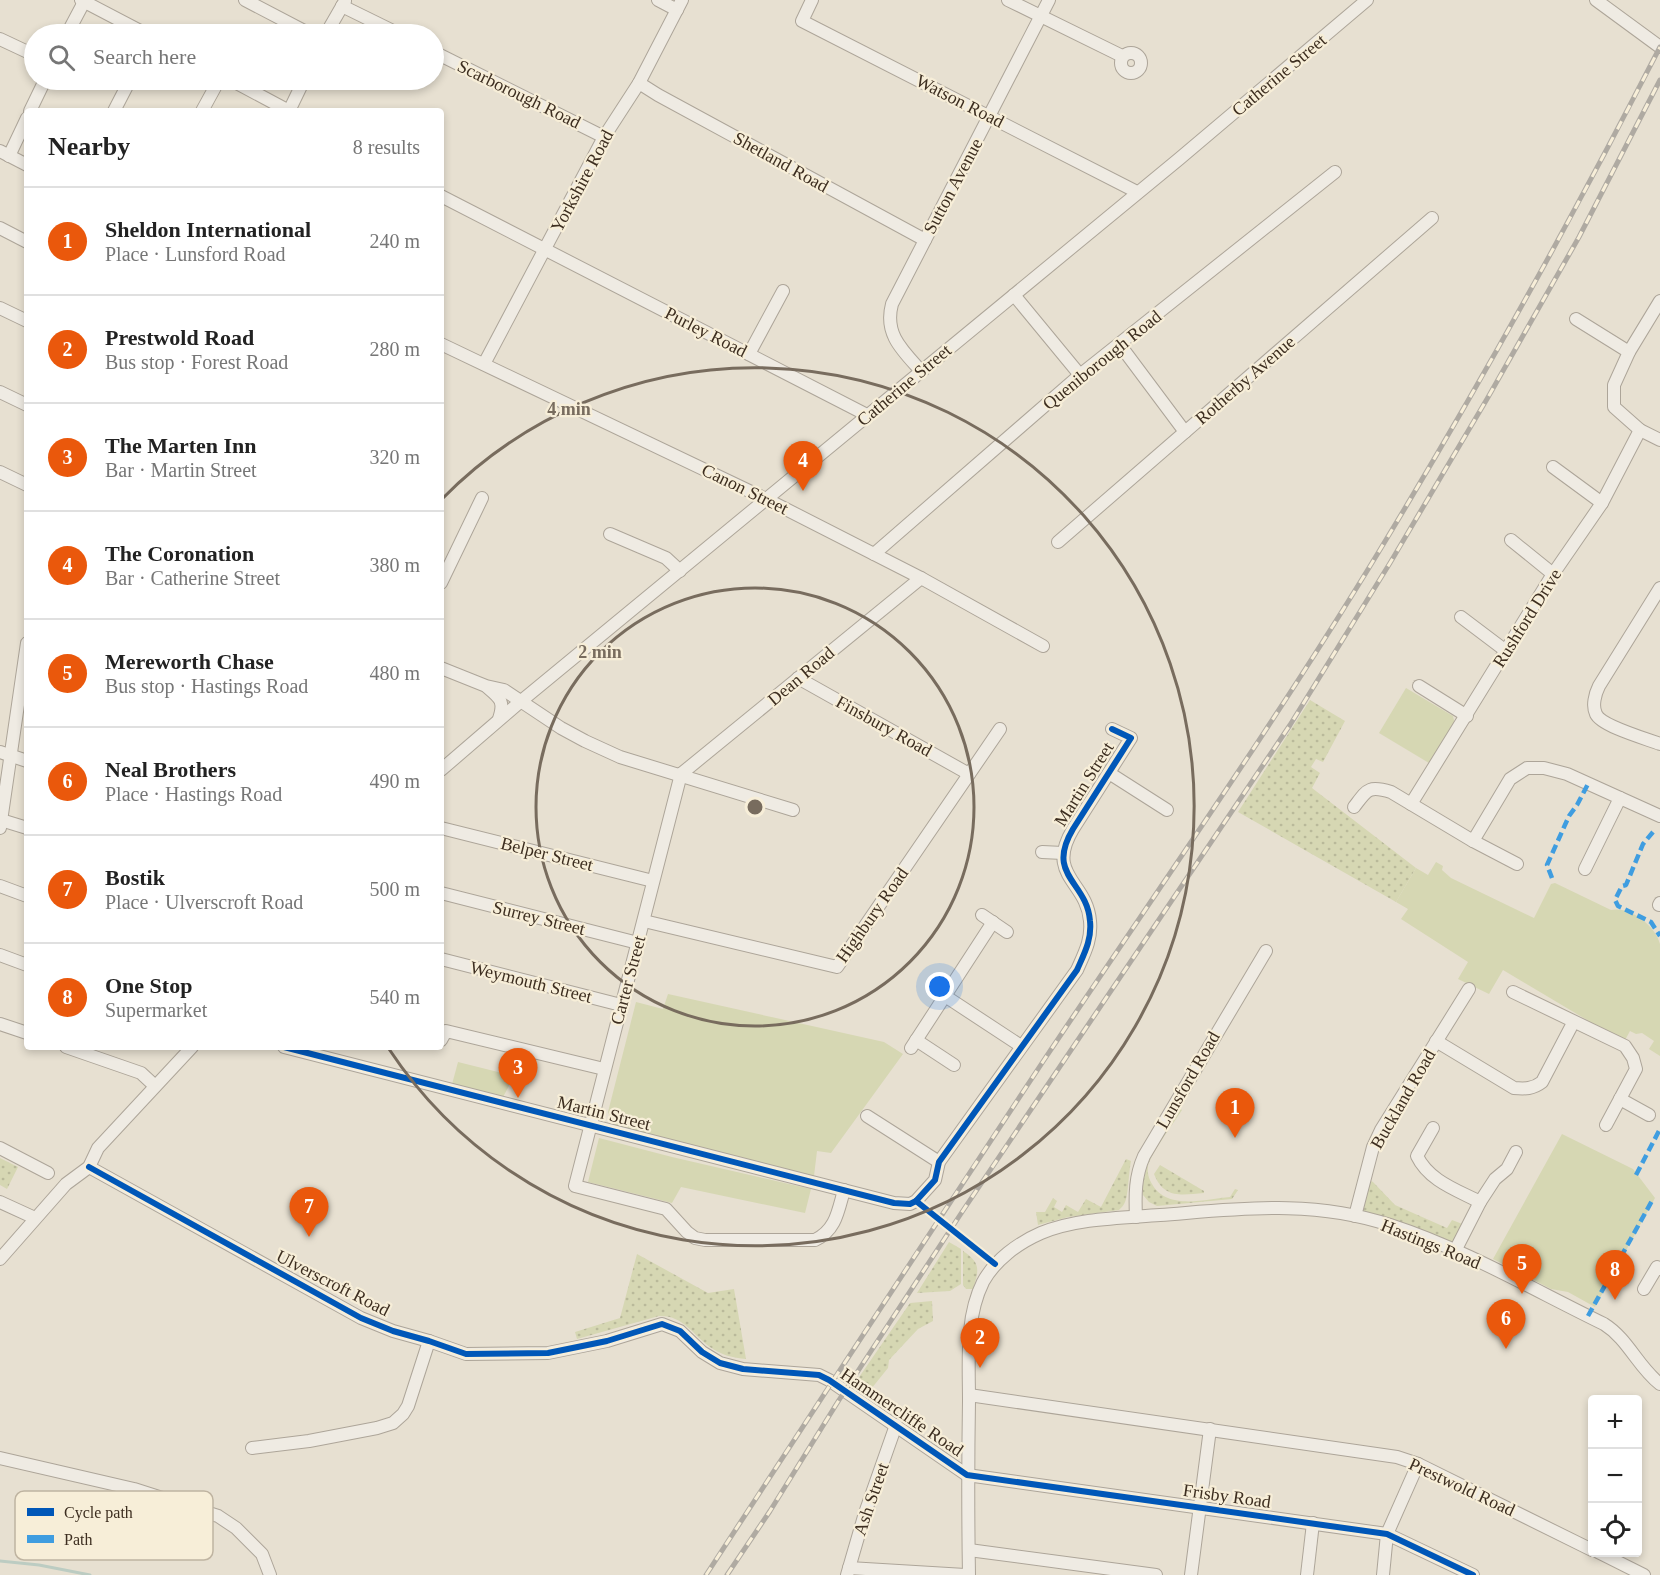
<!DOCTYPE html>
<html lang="en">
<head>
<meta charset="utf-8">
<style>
	:root { --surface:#fff; --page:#f2f2f2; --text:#222; --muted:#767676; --line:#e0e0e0; --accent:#ea580c }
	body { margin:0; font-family:"Times New Roman",serif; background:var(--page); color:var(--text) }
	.controls { position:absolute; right:18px; bottom:18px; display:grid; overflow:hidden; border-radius:6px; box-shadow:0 3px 9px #0003 }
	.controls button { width:54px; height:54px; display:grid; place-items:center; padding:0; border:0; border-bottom:2px solid var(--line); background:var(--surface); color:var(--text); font:30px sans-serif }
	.you { position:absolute; left:940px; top:987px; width:21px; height:21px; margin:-15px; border:4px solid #fff; border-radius:50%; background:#1a73e8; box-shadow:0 0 0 9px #1a73e833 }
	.badge { display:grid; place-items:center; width:39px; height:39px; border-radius:50%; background:var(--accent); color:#fff; font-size:20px; font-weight:700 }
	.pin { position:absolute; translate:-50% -50px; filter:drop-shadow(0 2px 3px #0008) }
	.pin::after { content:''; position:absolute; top:32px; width:21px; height:18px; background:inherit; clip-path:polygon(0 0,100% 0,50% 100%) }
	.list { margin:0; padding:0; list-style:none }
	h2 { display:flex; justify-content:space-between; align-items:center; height:78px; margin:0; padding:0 24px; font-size:26px }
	h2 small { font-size:20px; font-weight:400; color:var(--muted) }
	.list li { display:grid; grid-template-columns:39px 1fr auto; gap:18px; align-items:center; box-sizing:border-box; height:108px; padding:0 24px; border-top:2px solid var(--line) }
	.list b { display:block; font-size:22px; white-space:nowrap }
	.list p { margin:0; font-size:20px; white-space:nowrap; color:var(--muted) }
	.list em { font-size:20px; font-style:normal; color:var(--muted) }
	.icon { flex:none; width:33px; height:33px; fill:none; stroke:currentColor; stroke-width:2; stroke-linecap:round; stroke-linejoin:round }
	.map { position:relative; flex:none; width:1660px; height:1575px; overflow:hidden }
	.search { position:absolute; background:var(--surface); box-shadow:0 3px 9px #0003; left:24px; top:24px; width:420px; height:66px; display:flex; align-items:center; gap:15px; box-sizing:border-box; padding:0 21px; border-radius:33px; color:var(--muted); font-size:22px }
	.panel { position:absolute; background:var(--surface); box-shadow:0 3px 9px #0003; left:24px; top:108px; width:420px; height:942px; border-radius:6px }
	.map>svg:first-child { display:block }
	.grass { fill:url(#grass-dots) }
	.green { fill:#d6d7b3 }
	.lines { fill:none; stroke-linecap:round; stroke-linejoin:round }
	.stream { stroke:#bcccc2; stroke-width:3 }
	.minor-casing { stroke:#ada599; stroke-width:14 }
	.minor { stroke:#efebe3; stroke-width:12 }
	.rail-casing { stroke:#afaaa2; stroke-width:5 }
	.rail { stroke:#f7eed8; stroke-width:3; stroke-dasharray:9; stroke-linecap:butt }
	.quiet { stroke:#3f9de0; stroke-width:4.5; stroke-dasharray:9 4.5; stroke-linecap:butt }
	.cycleway-casing { stroke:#f7eed8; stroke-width:10 }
	.cycleway { stroke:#0057b8; stroke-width:6 }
	.ring { fill:none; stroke:#786c5e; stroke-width:3 }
	.labels { text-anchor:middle; stroke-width:4.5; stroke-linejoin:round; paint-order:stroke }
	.street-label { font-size:18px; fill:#3d2e20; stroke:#f7eed8 }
	.key { fill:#f7eed8; stroke:#bfb4a1; stroke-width:1.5 }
	.key-label { font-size:16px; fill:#3d2e20 }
	.centre { fill:#786c5e; stroke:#f7eed8; stroke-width:3 }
	.ring-label { font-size:18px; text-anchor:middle; font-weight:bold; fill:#786c5e; stroke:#f7eed8; stroke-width:4.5; stroke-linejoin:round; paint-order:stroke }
</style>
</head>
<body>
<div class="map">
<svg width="1660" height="1575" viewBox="0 0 1660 1575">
	<defs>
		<pattern id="grass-dots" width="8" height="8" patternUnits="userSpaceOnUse" patternTransform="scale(1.5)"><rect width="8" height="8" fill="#d6d7b3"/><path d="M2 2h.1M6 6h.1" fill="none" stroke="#b9b99a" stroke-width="1.8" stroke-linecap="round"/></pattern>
	</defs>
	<rect width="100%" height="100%" fill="#e7e0d1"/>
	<g class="grass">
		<path d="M1310,700L1345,721L1323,762L1316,759L1311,767L1320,773L1312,788L1416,868L1396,902L1238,812Z"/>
		<path d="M1179,1108L1182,1110C1173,1124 1152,1152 1148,1166C1147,1173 1149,1179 1152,1184C1167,1211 1206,1199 1230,1197L1235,1189L1238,1190L1232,1199L1157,1206L1149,1202L1143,1195C1141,1163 1164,1135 1179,1108Z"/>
		<path d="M0,1158L18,1167L7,1189L0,1185Z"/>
		<path d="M1126,1159L1131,1161C1129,1170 1128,1198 1125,1202C1124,1205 1121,1208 1119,1210L1068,1217L1038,1225L1036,1212H1045L1053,1198L1057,1201L1054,1207L1062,1212L1066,1205L1078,1212L1086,1199L1101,1207Z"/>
		<path d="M1160,1165L1204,1191V1193C1181,1195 1164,1199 1154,1174Z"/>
		<path d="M1365,1178L1373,1182L1395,1205L1447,1228L1452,1220L1465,1225L1455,1251L1355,1216Z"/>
		<path d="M949,1242L961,1249V1284L950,1291L917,1293Z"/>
		<path d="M963,1251C981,1263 979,1270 973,1289H966L963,1285Z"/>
		<path d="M637,1254L708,1293L734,1289L746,1359C733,1358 721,1355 710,1347C693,1335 683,1315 659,1316L577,1339L575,1332L620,1318Z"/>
		<path d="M932,1301L933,1321L918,1329L889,1360L888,1368L867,1394L853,1386L910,1303Z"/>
	</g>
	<g class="green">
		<path d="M1406,688L1453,716L1456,729L1434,766L1379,733Z"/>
		<path d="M1436,862L1443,866L1442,870L1451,878L1534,918L1551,884L1555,883L1611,910C1630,906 1656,926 1660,944V1056L1649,1049L1654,1041L1642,1033L1636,1034L1630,1031L1624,1042L1503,970L1489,994L1458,979L1468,962L1401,919L1408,909L1396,902L1416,868L1428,875Z"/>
		<path d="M668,994L884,1042L903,1054L831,1153L817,1151L814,1176L615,1127L608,1112L636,1002L663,1009Z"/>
		<path d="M458,1062L514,1076L501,1101L451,1088Z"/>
		<path d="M1562,1134L1633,1169L1655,1198L1595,1307L1568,1292L1551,1289L1493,1259Z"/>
		<path d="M599,1138L672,1157L811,1189L805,1213L681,1187L672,1203L588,1182Z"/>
	</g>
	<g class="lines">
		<path class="stream" d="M0,1561L39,1565L90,1575"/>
		<g class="minor-casing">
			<g id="minor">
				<path d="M81,0L146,34"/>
				<path d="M245,0L310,34"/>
				<path d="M658,0L677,10"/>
				<path d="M812,0L802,21L1137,192"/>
				<path d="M1008,0L1122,56"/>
				<path d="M1596,0L1660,47"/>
				<path d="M342,6L399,34"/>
				<path d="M67,34L84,2"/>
				<path d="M326,34L345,1"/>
				<path d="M0,39L34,55"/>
				<path d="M434,52L604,137"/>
				<circle cx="1131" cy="63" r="10"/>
				<path d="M231,80L289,111"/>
				<path d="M639,83L658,95L925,240"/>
				<path d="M30,111L45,80"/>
				<path d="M114,111L130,80"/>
				<path d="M202,111L219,80"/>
				<path d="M289,111L304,80"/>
				<path d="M0,151L27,165"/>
				<path d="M9,156L27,118"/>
				<path d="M441,196L867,415"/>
				<path d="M0,228L27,242"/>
				<path d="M1014,295L1080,375"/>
				<path d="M1660,301L1629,352L1614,385V407L1640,430L1660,440"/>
				<path d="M0,308L27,321"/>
				<path d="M1576,319L1629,352"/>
				<path d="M441,344L768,500L921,578L1043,646"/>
				<path d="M1120,345L1185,432"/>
				<path d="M749,354L783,291"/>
				<path d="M484,364L604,137L639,83L682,0"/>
				<path d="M921,371C902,350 884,334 892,304L1049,0"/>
				<path d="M0,392L27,405"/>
				<path d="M1553,467L1602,503"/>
				<path d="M0,472L27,485"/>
				<path d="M610,534L666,558L680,571"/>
				<path d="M1511,540L1553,574"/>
				<path d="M1058,542L1432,218"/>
				<path d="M874,554L1080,375L1335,172"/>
				<path d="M441,583L482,498"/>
				<path d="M1660,588L1599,686C1595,694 1592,706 1596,714C1601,726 1647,739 1660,744"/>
				<path d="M1461,617L1506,651"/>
				<path d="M441,668L486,686L504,690L561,728L585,741L620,757L793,810"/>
				<path d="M798,678L969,774"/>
				<path d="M1419,686L1467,716"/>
				<path d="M487,687C500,698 505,701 499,719"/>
				<path d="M0,752L27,761"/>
				<path d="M441,770L520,702L1179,159L1367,0"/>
				<path d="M1109,773L1167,810"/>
				<path d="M681,774L575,1186L666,1209L687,1232L695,1238L705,1240H815C836,1230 838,1211 844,1190"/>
				<path d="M681,774L921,578"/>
				<path d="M1411,804L1553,574L1602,503L1640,430"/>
				<path d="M1354,807C1367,790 1368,785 1391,792L1473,841"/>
				<path d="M1,820L27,828"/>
				<path d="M0,828L27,643"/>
				<path d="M441,828L653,881"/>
				<path d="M1042,852L1063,853"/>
				<path d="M1517,864L1473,841L1510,779L1527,768H1544L1567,774L1660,816"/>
				<path d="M1585,869L1620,798"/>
				<path d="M0,886L27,896"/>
				<path d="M441,893L638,943"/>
				<path d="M1659,905L1660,903"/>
				<path d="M982,915L1007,932"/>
				<path d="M644,921L837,967L1000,729"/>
				<path d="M0,955L27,965"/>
				<path d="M441,959L621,1005"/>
				<path d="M1513,992L1625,1046L1633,1058L1636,1069L1606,1125"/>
				<path d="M945,996L1021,1046"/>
				<path d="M0,1024L27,1033"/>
				<path d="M441,1040L446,1031L604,1069"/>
				<path d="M916,1040L954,1065"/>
				<path d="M1436,1041L1514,1088C1525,1089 1533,1089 1542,1082L1573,1023"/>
				<path d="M66,1047L141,1073L155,1086"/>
				<path d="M284,1047L894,1203L910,1204L916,1201L935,1180L939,1162L1077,970C1084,954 1092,940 1090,921C1087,881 1045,876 1073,829L1131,738L1112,729"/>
				<path d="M911,1048L993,922"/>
				<path d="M1620,1099L1649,1115"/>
				<path d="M867,1116L939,1162"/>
				<path d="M1433,1128L1417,1156C1429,1181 1457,1190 1480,1202"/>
				<path d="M0,1148L48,1173"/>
				<path d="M89,1167L361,1318L393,1331L429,1341L466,1354L548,1353L607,1341L662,1324L680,1331L702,1352L720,1363L743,1369L819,1375L829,1380L967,1475L1387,1534L1473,1575"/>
				<path d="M0,1202L35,1218"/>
				<path d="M1355,1216L1373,1147L1381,1130L1469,989"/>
				<path d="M1136,1217C1135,1195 1135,1176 1144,1156L1266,951"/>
				<path d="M1455,1251L1480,1202L1495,1179L1507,1169L1516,1152"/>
				<path d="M0,1259L66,1184L89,1167L98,1148L192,1047"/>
				<path d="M1644,1289L1657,1267L1660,1269"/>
				<path d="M969,1395L1397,1457L1418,1464L1592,1550"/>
				<path d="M252,1448L309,1441L377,1428L393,1423L403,1414L408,1406L429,1341"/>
				<path d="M0,1458L134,1489L218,1516L236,1528L262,1554L270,1575"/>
				<path d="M969,1550L1156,1575"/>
				<path d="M1598,1552L1644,1575"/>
				<path d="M849,1568L965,1575"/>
				<path d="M847,1575L865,1513L896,1425"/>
				<path d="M969,1575C968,1517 968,1459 969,1401C969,1362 965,1318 983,1282C995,1260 1018,1243 1041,1233C1077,1218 1121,1218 1160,1215C1239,1209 1312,1199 1390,1225C1464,1249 1534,1290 1604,1324C1628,1339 1638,1367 1660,1384"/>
				<path d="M1191,1575L1210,1429"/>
				<path d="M1307,1575L1313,1523"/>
				<path d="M1383,1575L1387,1534L1418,1464"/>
			</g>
		</g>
		<use href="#minor" class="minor"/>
		<g class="rail-casing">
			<g id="rail">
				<path d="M706,1575C818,1403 931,1231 1044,1060C1156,892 1273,726 1378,553C1478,388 1572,219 1660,47"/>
				<path d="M727,1575L770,1511L839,1400L962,1212L1290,725L1390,563L1487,399L1579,237L1660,80"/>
			</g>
		</g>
		<use href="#rail" class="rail"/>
		<g class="quiet">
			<path d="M1653,832L1643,844L1626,885L1622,886L1615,900L1618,906L1651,922L1660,936"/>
			<path d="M1552,878L1547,865L1569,816L1577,805L1588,784"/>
			<path d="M1636,1175L1660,1129"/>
			<path d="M1588,1316L1653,1199"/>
		</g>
		<g class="cycleway-casing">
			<g id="cycleway">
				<path d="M284,1047L894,1203L910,1204L916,1201L935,1180L939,1162L1077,970C1084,954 1092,940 1090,921C1087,881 1045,876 1073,829L1131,738L1112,729"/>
				<path d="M89,1167L361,1318L393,1331L429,1341L466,1354L548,1353L607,1341L662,1324L680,1331L702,1352L720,1363L743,1369L819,1375L829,1380L967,1475L1387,1534L1473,1575"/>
				<path d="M916,1201L995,1264"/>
			</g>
		</g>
		<use href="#cycleway" class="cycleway"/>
	</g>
	<g class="ring">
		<circle cx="755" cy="807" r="219"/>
		<path d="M442 499A439 439 0 1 1 389 1049"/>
	</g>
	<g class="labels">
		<g class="street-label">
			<text transform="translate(1279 75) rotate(-40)" y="6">Catherine Street</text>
			<text transform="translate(519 94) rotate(26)" y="6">Scarborough Road</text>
			<text transform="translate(960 101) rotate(27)" y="6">Watson Road</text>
			<text transform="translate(781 162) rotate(29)" y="6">Shetland Road</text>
			<text transform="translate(582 181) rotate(-62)" y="6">Yorkshire Road</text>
			<text transform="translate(953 186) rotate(-62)" y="6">Sutton Avenue</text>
			<text transform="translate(706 332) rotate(27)" y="6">Purley Road</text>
			<text transform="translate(1102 360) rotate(-39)" y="6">Queniborough Road</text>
			<text transform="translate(1245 380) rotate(-41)" y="6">Rotherby Avenue</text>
			<text transform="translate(904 385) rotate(-40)" y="6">Catherine Street</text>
			<text transform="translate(745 489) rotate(26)" y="6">Canon Street</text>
			<text transform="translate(1527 618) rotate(-58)" y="6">Rushford Drive</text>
			<text transform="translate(801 676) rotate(-40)" y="6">Dean Road</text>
			<text transform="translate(884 726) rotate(29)" y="6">Finsbury Road</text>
			<text transform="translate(1084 784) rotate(-58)" y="6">Martin Street</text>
			<text transform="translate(547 854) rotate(14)" y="6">Belper Street</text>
			<text transform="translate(872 915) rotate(-55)" y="6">Highbury Road</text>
			<text transform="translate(539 918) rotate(14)" y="6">Surrey Street</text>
			<text transform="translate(628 980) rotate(-75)" y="6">Carter Street</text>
			<text transform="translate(531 982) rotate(14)" y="6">Weymouth Street</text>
			<text transform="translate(1188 1080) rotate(-60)" y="6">Lunsford Road</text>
			<text transform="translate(1403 1099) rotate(-60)" y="6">Buckland Road</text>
			<text transform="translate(604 1113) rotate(14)" y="6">Martin Street</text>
			<text transform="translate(1431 1244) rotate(22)" y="6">Hastings Road</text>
			<text transform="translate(333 1283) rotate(27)" y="6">Ulverscroft Road</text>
			<text transform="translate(902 1412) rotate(34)" y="6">Hammercliffe Road</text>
			<text transform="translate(1462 1487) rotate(25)" y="6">Prestwold Road</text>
			<text transform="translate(1227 1496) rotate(8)" y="6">Frisby Road</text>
			<text transform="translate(871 1499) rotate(-71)" y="6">Ash Street</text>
		</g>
	</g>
	<rect x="15" y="1491" width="198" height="69" rx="9" class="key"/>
	<rect x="27" y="1508" width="27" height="8" fill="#0057b8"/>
	<rect x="27" y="1535" width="27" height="8" fill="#3f9de0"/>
	<g class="key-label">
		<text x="64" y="1518">Cycle path</text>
		<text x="64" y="1545">Path</text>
	</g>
	<circle cx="755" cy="807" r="9" class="centre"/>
	<g class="ring-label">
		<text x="569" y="415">4 min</text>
		<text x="600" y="658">2 min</text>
	</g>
</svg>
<div class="controls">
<button>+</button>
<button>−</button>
<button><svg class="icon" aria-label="locate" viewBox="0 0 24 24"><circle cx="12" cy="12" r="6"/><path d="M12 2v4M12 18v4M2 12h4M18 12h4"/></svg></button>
</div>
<div class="you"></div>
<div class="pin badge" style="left:1235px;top:1138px">1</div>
<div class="pin badge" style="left:980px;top:1368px">2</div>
<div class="pin badge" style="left:518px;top:1098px">3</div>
<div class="pin badge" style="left:803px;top:491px">4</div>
<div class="pin badge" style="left:1522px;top:1294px">5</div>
<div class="pin badge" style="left:1506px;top:1349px">6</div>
<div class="pin badge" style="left:309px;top:1237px">7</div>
<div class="pin badge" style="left:1615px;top:1300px">8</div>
<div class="search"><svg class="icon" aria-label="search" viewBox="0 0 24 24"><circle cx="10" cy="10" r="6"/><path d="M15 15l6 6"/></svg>Search here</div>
<section class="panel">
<h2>Nearby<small>8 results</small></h2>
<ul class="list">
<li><span class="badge">1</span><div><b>Sheldon International</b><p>Place · Lunsford Road</p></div><em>240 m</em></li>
<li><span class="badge">2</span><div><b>Prestwold Road</b><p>Bus stop · Forest Road</p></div><em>280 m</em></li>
<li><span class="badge">3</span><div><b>The Marten Inn</b><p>Bar · Martin Street</p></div><em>320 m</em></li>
<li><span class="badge">4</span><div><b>The Coronation</b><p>Bar · Catherine Street</p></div><em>380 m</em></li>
<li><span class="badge">5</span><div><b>Mereworth Chase</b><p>Bus stop · Hastings Road</p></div><em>480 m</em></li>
<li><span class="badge">6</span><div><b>Neal Brothers</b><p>Place · Hastings Road</p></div><em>490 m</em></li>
<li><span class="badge">7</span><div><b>Bostik</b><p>Place · Ulverscroft Road</p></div><em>500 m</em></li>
<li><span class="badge">8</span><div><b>One Stop</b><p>Supermarket</p></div><em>540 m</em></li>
</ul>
</section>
</div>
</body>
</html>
